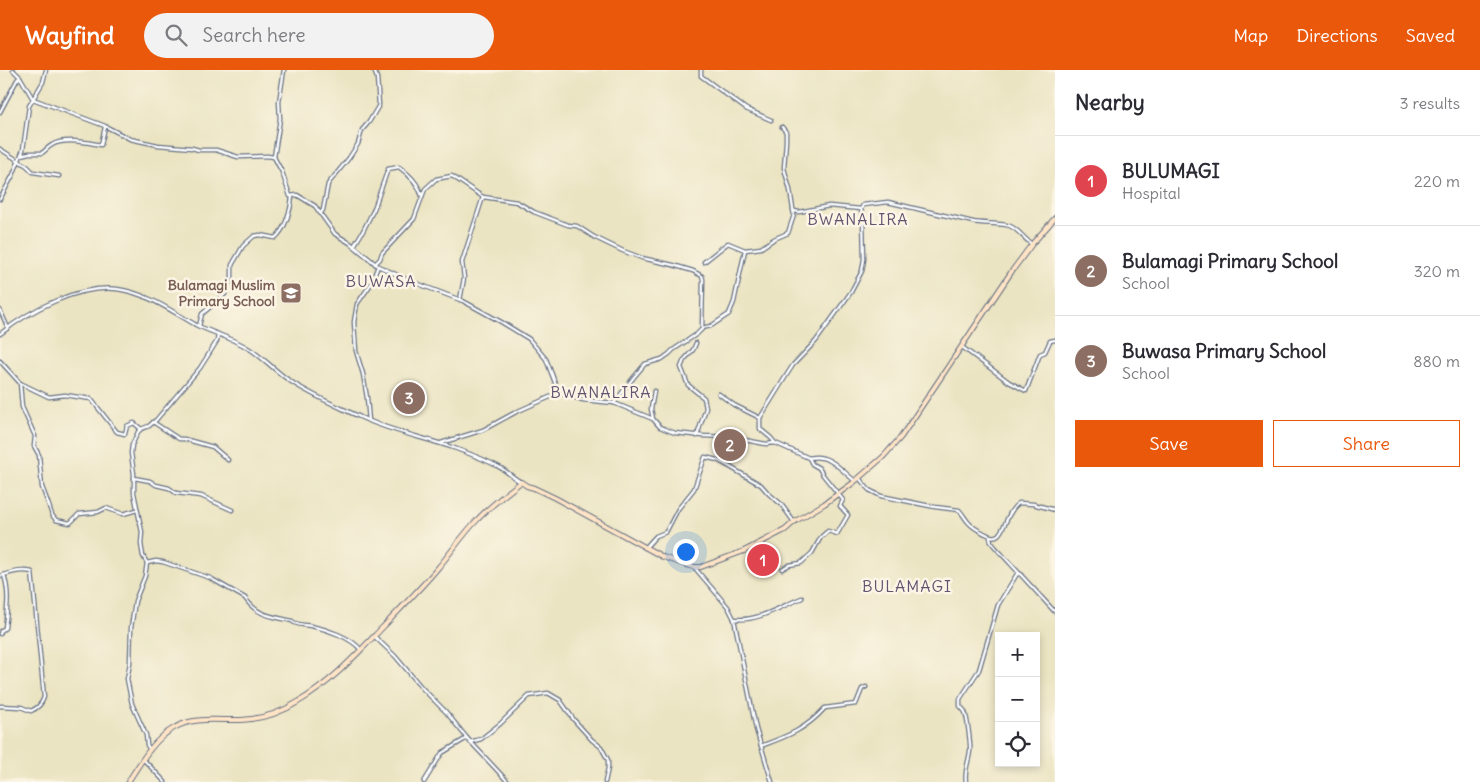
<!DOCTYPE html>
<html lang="en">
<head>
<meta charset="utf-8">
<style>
	:root { --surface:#fff; --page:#f2f2f3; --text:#2b2b33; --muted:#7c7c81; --line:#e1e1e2; --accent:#ea580c }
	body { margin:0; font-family:Delius,sans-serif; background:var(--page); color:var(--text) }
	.controls { position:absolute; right:15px; bottom:15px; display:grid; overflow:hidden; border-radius:0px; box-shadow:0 2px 8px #0003 }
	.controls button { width:45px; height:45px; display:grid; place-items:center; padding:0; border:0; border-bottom:1px solid var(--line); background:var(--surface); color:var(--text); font:25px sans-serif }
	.you { position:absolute; left:685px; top:481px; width:18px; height:18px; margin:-12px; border:4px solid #fff; border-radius:50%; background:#1a73e8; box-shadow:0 0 0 8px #1a73e833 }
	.badge { display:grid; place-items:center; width:32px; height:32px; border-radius:50%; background:var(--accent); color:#fff; font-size:16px; font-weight:700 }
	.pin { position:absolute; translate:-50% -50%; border:2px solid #fff; box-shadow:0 1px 5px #0006 }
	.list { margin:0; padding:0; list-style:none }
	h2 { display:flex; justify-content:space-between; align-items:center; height:65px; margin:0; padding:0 20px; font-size:21px }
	h2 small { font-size:16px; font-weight:400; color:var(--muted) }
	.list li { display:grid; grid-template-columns:32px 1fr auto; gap:15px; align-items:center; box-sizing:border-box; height:90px; padding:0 20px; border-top:1px solid var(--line) }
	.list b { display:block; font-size:19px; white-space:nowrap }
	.list p { margin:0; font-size:16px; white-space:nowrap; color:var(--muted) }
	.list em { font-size:16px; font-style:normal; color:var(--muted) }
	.actions { display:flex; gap:10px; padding:15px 20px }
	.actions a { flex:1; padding:11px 0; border:1px solid var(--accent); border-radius:0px; text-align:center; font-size:18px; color:var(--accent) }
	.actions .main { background:var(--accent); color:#fff }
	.icon { flex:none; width:28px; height:28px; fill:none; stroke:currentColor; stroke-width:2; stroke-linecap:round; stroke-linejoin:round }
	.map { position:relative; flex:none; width:1055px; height:712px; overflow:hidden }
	header { display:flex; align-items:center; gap:30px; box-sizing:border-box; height:70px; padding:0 25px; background:var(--accent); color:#fff }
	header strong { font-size:24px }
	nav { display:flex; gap:28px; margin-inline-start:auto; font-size:18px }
	.search { width:350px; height:45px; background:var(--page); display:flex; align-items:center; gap:12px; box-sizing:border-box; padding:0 18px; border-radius:28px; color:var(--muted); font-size:19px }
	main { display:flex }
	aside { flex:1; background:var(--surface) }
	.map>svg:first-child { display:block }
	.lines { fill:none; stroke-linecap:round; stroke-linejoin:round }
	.street-casing { stroke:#646e81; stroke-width:5 }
	.secondary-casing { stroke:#646e81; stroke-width:6 }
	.street { stroke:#fff; stroke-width:2.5 }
	.secondary { stroke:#ffe4c6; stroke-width:4 }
	.labels { text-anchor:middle; stroke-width:5; stroke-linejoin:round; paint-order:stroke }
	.education-label { font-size:14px; font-weight:bold; fill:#785e54; stroke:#fcf5e5; text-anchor:end }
	.quarter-label { font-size:16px; letter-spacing:1px; fill:#625370; stroke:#fcf5e5 }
</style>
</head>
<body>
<header>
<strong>Wayfind</strong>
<div class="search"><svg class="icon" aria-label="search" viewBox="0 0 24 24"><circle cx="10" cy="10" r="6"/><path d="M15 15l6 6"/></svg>Search here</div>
<nav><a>Map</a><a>Directions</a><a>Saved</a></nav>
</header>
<main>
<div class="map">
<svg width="1055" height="712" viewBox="0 0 1055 712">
	<rect width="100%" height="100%" fill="#fcf5e5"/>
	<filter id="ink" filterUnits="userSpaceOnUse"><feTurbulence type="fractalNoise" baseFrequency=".02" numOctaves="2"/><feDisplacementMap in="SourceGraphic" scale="10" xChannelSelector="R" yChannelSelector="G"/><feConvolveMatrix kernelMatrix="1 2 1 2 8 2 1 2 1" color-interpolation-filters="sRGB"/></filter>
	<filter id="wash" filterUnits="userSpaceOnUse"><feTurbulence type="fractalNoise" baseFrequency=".0096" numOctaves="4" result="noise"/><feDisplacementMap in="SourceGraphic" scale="20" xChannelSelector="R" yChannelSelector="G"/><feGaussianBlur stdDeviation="1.12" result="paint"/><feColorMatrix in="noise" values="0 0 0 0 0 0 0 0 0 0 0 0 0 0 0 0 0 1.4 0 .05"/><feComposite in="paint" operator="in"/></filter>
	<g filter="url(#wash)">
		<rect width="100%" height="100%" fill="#ebe4c2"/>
	</g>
	<g filter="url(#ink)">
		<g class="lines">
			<g class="street-casing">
				<g id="street">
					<path d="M13,0L20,7L33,29L105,56L130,69L158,75L192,78L199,80H216L238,87L267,86L274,87L282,102L290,126L292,127C291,140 285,160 275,168L260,165L254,166L243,176L232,195V208L225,224L202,244L199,256"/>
					<path d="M701,0V6L746,39L771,50"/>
					<path d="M0,42L17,10L20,7"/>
					<path d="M0,79L27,96L33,102L59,106"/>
					<path d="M21,85L29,83H42C45,81 48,77 52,75C63,68 88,72 101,75L105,57"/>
					<path d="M274,87L280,49L279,32L284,0"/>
					<path d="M290,126L297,125L315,136L335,164L350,173L378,196L408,210L463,231L503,253L529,269L546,289L559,323L583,330L614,333L653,349L660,357L675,363L703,366L729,367L766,374L775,373L809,388L812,394L819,398L823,405L843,430L840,436L848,445L837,464L828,461L821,467L812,483L801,493L789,495L782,499"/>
					<path d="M483,127L517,132L534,142L568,155L577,156L594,167L623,181L642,188L673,195L693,201L702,206L703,209L702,258L711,256L729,244L734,232L745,180"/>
					<path d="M0,129L13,105L23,80L29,36L43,12L46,0"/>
					<path d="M861,139L863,135L888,132L973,152C983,154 1003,153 1010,156C1019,160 1024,169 1032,174"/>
					<path d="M321,143L323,140L328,114L349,88L358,74L362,60L369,52L379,35L377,8L374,0"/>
					<path d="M354,176L363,161L374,139L388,99L399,97C410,105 418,113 422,126"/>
					<path d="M704,192L728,173L745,180L761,178L774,169L788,163L794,145L793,140"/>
					<path d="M375,194L380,189L382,183L414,149L425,119L436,109L452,106L483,127L462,192L464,208L460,230"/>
					<path d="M0,240L8,258"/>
					<path d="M0,264C30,240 78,215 117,219C147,223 171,241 196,255C213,263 232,268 248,278C263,287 275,301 290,311C311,325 337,336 360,347C390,361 422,367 454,378C468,383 486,390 499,397C507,401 513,408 521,412"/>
					<path d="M696,273L693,280L684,290L681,297L688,315L704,328L706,338L697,366"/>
					<path d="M962,277L1009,312L1026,321L1040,284L1045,282L1050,271L1055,270"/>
					<path d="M0,291L20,313L49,327L65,325L91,329L117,362L125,364L127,356L134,353L141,359"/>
					<path d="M20,313L22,337L35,366L34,376L39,385L42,417L48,433L52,445L56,450L70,453L79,444L98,442L106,438L123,444L137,440"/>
					<path d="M719,324L734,335L760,348"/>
					<path d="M614,333L634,307L645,294L662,289L669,284L673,280L697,264L702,259"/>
					<path d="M653,349L651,339L654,321"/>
					<path d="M369,351L367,328L363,304L356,281L354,252L357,234L371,214L378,196"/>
					<path d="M153,352L179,369H184L213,377L228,390"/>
					<path d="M441,373L483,360L516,342L559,323"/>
					<path d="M775,373L771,368L760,359V348L786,306L793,295L816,271L851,222L862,201L864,189L863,149L861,139L829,136L799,142L794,141L793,139L790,120L784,98L786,71V62L782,57"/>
					<path d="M809,388C829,383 841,400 855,411"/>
					<path d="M134,408L150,411L156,415L169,418L176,423L201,426L232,440"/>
					<path d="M859,408L869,420L881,426L935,437L959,440C963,444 965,449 969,453C973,458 980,461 986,464C1005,476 1003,443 1019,433L1033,434L1055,440"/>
					<path d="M990,467L991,472L996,478L1055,542"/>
					<path d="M645,478L656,466L666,462L678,439L694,419L705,387L717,390L730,397L761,415L769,424L781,434L794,452"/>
					<path d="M147,493L156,491L163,492L210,508L245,528C258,547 273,546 292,551C297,556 304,554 311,556C326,559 351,567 361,580"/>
					<path d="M694,497L728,537L734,549L756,659L772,712"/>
					<path d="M0,506C11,503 21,499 32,502L44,627C42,634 38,638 31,641L21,637L0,636"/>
					<path d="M734,549C758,552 781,536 802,528"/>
					<path d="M0,564L1,561L5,558C7,539 10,524 4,505"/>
					<path d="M374,566L395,586L423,619L446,642L467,668L508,712"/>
					<path d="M470,672L481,669L500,654L529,626L548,623L560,630L574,650L592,670L601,677L608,690V698L605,712"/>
					<path d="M761,676C788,666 805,660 825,638L856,634L862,619L866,617"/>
					<path d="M150,680L147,675L146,665L132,634L127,609L130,593L131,558L135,531L145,506L147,493L143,486L141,474L142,462L134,423V404L131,383L132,375L138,362L141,359L149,356L156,350L200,298L217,271L218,264"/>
					<path d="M143,689L165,712"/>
					<path d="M424,712L442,683L467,668"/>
					<path d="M966,712C964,701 969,691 970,681C971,676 967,646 965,642C964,640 961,637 960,636V629L979,600L998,535L1017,504H1021"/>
				</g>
			</g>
			<g class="secondary-casing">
				<path id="secondary" d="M128,712C141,692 153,670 174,658C194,646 219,651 241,650C261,649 281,643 298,632C331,613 357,584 383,557C401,538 420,519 437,499C451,483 463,464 478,449C491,435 506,424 521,412L527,416L534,418L555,428L663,487L683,494L694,497H701L744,481L785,460L794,452L824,434L853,413L883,387L901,367L1012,201L1032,174L1055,148"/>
			</g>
			<use href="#street" class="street"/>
			<use href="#secondary" class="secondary"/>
		</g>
	</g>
	<defs>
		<g id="school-square" transform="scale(1.125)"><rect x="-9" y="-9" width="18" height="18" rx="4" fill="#8d6e63" stroke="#fcf5e5"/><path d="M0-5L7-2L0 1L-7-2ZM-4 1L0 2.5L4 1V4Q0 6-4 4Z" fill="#fff"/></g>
	</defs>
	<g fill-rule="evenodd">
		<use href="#school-square" x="291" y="223"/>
	</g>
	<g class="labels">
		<g class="education-label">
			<text x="275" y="220">Bulamagi Muslim<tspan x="275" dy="16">Primary School</tspan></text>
		</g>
		<g class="quarter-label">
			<text x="858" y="155">BWANALIRA</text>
			<text x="381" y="217">BUWASA</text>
			<text x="601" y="328">BWANALIRA</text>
			<text x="907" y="522">BULAMAGI</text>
		</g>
	</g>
</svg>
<div class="controls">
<button>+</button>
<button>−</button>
<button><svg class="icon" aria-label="locate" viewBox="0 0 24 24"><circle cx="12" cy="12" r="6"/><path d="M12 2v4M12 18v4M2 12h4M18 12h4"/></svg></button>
</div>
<div class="you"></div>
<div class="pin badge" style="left:763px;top:490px;background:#e0444e">1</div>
<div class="pin badge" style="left:730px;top:375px;background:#8d6e63">2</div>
<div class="pin badge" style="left:409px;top:328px;background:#8d6e63">3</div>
</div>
<aside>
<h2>Nearby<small>3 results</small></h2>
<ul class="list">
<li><span class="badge" style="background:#e0444e">1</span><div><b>BULUMAGI</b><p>Hospital</p></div><em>220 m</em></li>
<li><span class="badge" style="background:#8d6e63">2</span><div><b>Bulamagi Primary School</b><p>School</p></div><em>320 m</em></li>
<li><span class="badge" style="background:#8d6e63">3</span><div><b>Buwasa Primary School</b><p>School</p></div><em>880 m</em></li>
</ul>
<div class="actions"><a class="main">Save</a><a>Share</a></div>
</aside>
</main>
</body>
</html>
